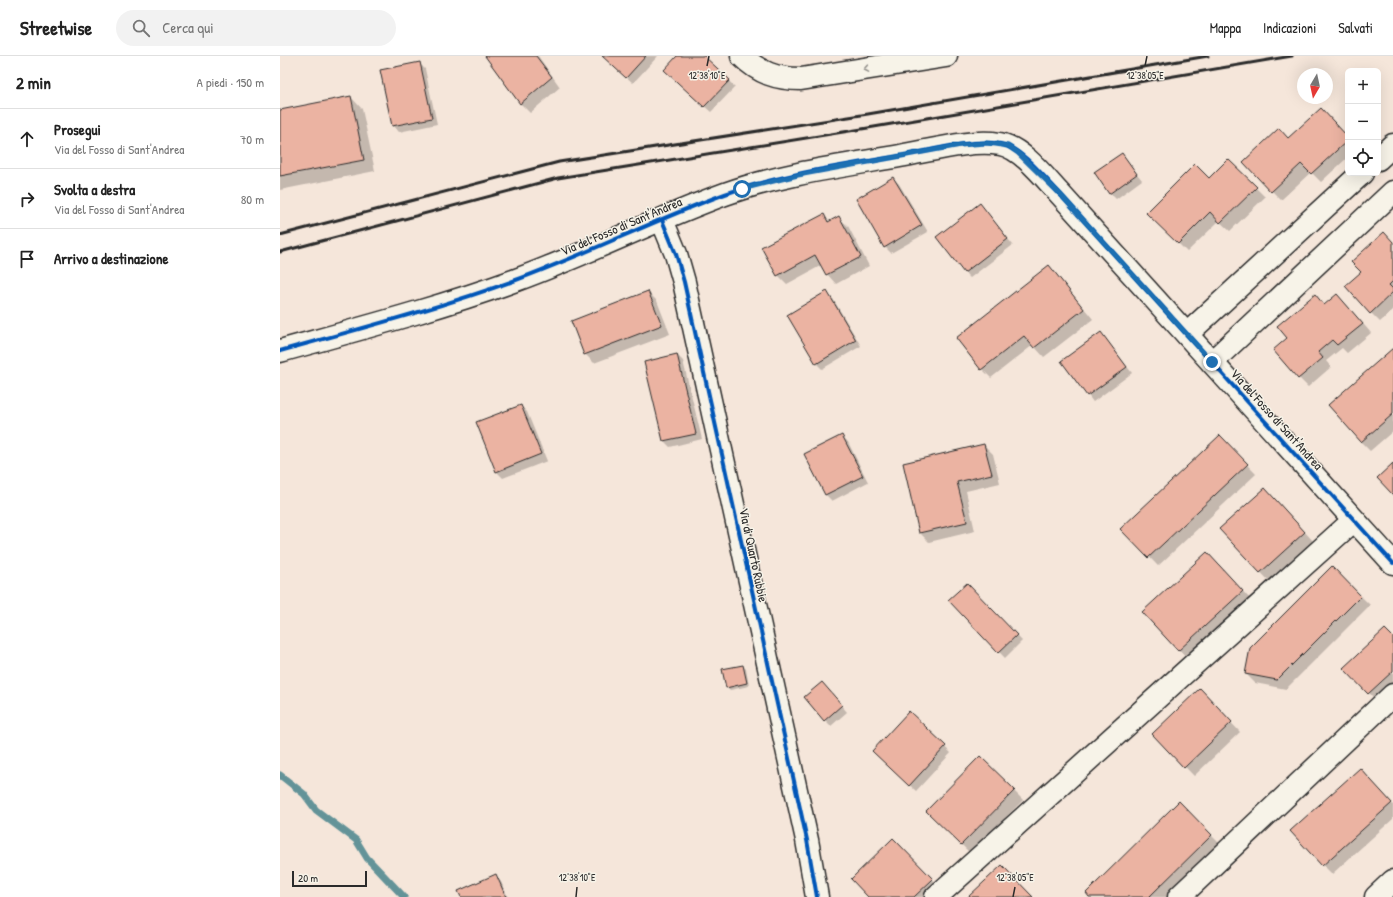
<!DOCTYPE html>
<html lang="it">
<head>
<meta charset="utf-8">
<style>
	:root { --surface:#fff; --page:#f2f2f2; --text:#222; --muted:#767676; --line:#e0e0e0 }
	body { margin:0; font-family:"Patrick Hand",sans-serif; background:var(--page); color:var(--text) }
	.controls { position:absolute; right:12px; top:12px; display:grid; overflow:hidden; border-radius:6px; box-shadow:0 4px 16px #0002 }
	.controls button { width:36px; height:36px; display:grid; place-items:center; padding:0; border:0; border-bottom:1px solid var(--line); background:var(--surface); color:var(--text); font:20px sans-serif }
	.compass { position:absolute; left:1017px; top:12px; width:36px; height:36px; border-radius:50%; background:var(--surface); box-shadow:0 4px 16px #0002; rotate:189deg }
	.scale { position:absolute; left:12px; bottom:10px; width:75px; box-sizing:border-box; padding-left:4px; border:2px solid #2b2b2b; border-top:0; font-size:11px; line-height:14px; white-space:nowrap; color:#2b2b2b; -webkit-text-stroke:3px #f7f3e8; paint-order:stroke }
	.stop { position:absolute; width:12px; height:12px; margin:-9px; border:3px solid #1f6fb2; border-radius:50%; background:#fff }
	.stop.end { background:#1f6fb2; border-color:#fff; box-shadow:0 1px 4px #0008 }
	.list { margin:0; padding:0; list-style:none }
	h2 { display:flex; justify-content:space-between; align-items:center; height:52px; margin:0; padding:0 16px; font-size:17px }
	h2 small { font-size:13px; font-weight:400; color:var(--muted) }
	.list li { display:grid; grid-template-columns:26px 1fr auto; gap:12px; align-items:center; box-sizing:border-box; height:60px; padding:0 16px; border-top:1px solid var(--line) }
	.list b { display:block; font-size:15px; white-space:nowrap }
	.list p { margin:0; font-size:13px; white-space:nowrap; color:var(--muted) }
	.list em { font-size:13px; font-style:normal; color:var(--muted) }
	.icon { flex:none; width:22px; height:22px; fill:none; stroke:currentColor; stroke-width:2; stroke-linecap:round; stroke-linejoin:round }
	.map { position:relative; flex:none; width:1113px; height:841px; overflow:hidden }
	header { display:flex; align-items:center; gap:24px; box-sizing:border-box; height:56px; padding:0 20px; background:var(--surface); border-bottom:1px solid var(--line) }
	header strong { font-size:19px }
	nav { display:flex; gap:22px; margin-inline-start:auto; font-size:14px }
	.search { width:280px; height:36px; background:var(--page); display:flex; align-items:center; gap:10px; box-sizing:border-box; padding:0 14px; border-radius:22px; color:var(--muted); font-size:15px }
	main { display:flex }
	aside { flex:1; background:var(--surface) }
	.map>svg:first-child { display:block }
	.shadow { fill:#0003 }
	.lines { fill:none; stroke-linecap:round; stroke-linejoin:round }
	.stream { stroke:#639398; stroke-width:7 }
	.building { fill:#ebb3a2; stroke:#2b2b2b }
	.minor-casing { stroke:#2b2b2b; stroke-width:25 }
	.minor { stroke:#f7f3e8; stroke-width:22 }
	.rail { stroke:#2b2b2b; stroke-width:3 }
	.cycleway-casing { stroke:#f7f3e8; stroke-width:6 }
	.cycleway { stroke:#0057b8; stroke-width:4 }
	.oneway { stroke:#918f8a }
	.route { stroke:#1f6fb2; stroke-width:5 }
	.ticks { fill:none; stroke:#2b2b2b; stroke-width:1.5 }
	.labels { text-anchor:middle; stroke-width:3; stroke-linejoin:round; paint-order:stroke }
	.street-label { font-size:13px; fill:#2b2b2b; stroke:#f7f3e8 }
	.ticks-label { font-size:10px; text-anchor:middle; fill:#2b2b2b; stroke:#f7f3e8; stroke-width:3; stroke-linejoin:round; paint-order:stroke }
</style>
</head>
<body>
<header>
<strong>Streetwise</strong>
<div class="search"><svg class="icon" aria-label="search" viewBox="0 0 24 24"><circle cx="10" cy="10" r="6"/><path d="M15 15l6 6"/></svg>Cerca qui</div>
<nav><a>Mappa</a><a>Indicazioni</a><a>Salvati</a></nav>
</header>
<main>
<aside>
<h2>2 min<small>A piedi · 150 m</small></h2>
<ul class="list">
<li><svg class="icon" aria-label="ahead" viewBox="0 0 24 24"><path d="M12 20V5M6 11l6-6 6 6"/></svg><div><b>Prosegui</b><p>Via del Fosso di Sant'Andrea</p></div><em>70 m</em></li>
<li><svg class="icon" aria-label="right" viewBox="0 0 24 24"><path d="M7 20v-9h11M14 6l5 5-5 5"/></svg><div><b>Svolta a destra</b><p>Via del Fosso di Sant'Andrea</p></div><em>80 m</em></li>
<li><svg class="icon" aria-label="arrive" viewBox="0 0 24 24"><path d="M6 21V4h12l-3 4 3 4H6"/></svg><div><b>Arrivo a destinazione</b></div></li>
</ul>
</aside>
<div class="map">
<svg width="1113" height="841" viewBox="0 0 1113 841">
	<rect width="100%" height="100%" fill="#f5e6da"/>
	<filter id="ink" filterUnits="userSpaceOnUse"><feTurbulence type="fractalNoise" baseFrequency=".025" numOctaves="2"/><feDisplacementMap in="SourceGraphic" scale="8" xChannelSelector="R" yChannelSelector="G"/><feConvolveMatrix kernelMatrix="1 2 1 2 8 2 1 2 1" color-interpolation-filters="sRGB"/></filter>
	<g filter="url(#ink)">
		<g class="shadow">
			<path d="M206,0H258L280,31L250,57L241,48Z"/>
			<path d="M323,0H378L353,27Z"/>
			<path d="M398,0H423L455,31L431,56L391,20Z"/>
			<path d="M139,7L145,13L157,68L119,76L113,69Z"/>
			<path d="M71,41L82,53L95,115L0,134V55Z"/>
			<path d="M1068,82V101L1041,126L1031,116L1001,144L992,135L1009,83Z"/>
			<path d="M841,98L862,124L836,143L830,137Z"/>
			<path d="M948,104L985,141L950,175L939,165L907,196L868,157L929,123Z"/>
			<path d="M613,122L619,128L648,176L611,197L605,191Z"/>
			<path d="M700,149L733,189L690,222L684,216Z"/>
			<path d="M543,159L550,166L558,161L568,170L589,210L556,228L547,218L542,209L507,228L498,219Z"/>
			<path d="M1113,186V254L1100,266L1091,257Z"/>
			<path d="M769,210L813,263L764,301L753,289L711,322L702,313Z"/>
			<path d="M368,236L377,245L390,278L314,307L305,298Z"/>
			<path d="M547,237L553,243L581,290L542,313L536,307Z"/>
			<path d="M1066,248L1091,277L1067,297L1062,292L1046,305L1051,311L1028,331L1019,322L1044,250Z"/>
			<path d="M821,277L852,317L813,346L782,305Z"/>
			<path d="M1113,294V375L1090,395L1081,386Z"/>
			<path d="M397,299L403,305L422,383L390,391L384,385Z"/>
			<path d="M241,350L247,356L267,405L223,422L217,416L198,366Z"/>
			<path d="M562,380L568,386L588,426L552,445L546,439L526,398Z"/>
			<path d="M940,381L976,418L878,510L842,473Z"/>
			<path d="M704,389L713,398L720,427L686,435L695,475L649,486L640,477L624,408Z"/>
			<path d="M994,442L1034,486L990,526L941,474Z"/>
			<path d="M936,507L972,545L908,603L864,556Z"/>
			<path d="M1052,512L1090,549L1006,633L975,627L966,618Z"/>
			<path d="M687,528L742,585L725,602L669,544Z"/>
			<path d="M1113,582V627L1095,643L1065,612Z"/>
			<path d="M463,610L466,613L469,630L450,634L447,631Z"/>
			<path d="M548,634L567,656L551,670L545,664Z"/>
			<path d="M920,634L960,676L914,720L873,678Z"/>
			<path d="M629,657L671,697L636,735L599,701Z"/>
			<path d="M700,701L743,744L690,797L647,755Z"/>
			<path d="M1089,722L1113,749V763L1052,818L1043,809Z"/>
			<path d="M899,747L941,789L887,841H811Z"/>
			<path d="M613,784L661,832L653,841H590Z"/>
			<path d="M215,820L221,826L228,841H182Z"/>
		</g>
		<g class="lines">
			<path class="stream" d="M0,719L24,738L36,754L76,784L87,802L124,841"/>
		</g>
		<g class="building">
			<path d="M205,0H256L272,21L240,48Z"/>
			<path d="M322,0H366L346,22Z"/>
			<path d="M397,0H424L450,24L424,51L384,14Z"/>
			<path d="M140,6L152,62L112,70L100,14Z"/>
			<path d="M71,40L84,104L0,120V54Z"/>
			<path d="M1041,52L1068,81V84L1031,118L1021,108L991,136L963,106L999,72L1008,82Z"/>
			<path d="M842,97L857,118L829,138L814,116Z"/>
			<path d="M948,103L977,131L940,167L930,156L898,188L866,157L915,108L929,122Z"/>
			<path d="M613,121L642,169L604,192L576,143Z"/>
			<path d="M700,147L728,183L684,217L656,181Z"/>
			<path d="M544,158L548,166L559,160L581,201L546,219L535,199L497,220L481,191Z"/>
			<path d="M1104,176L1113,186V225L1109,229L1113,233V236L1090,258L1065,230L1081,216L1071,206Z"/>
			<path d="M769,209L804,253L754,292L744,280L701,314L676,282Z"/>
			<path d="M368,235L382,269L304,299L291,265Z"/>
			<path d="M547,235L576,284L536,308L507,259Z"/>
			<path d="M1035,238L1044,249L1057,238L1083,268L1057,289L1052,284L1038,296L1043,302L1018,323L993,294L1007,282L997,270Z"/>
			<path d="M821,276L847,311L807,340L781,305Z"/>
			<path d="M1113,292V358L1081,386L1048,349Z"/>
			<path d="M397,298L416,378L383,385L364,306Z"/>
			<path d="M241,349L261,398L216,416L196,366Z"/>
			<path d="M562,379L583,420L545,439L524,398Z"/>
			<path d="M940,379L968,408L868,502L840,473Z"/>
			<path d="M704,388L712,418L677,426L687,466L639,477L623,407Z"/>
			<path d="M1113,407V439L1097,422Z"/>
			<path d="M985,432L1025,476L980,517L939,473Z"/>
			<path d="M927,496L963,535L898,595L862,556Z"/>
			<path d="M1052,510L1081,540L997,624L965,618L970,592Z"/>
			<path d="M687,527L737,579L718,597L668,544Z"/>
			<path d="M1105,573L1113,581V615L1088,638L1063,612Z"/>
			<path d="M463,609L467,627L446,632L442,613Z"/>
			<path d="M542,626L562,649L544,665L524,641Z"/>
			<path d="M920,632L952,666L904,712L872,678Z"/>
			<path d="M629,655L666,690L629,730L592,695Z"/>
			<path d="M700,700L735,734L681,789L646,755Z"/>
			<path d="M1080,712L1112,747L1042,810L1010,775Z"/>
			<path d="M899,745L932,779L869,841H809L806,837Z"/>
			<path d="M613,782L653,823L634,841H588L571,823Z"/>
			<path d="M722,809L753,841H688Z"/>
			<path d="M216,818L226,841H181L178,835Z"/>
		</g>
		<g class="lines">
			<g class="minor-casing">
				<g id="minor">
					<path d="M462,0C479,17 497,23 521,23L666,0"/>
					<path d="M1098,103L1113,89"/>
					<path d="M382,164L396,198L404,226L527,784L537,841"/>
					<path d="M907,278L1082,117"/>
					<path d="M0,295C79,273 159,252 236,224C307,198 374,164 445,138C501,118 562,110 620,100C650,95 690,83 720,88C742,92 765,122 780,138L1113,507"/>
					<path d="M932,306L1113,136"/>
					<path d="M656,841L1074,464"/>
					<path d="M899,841L1113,639"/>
					<path d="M1096,841L1113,825"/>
				</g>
			</g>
			<use href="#minor" class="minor"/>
			<g class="rail">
				<path d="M0,179L279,106L588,58L928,0"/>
				<path d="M0,196L278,122L588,72L1012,0"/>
			</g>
			<g class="cycleway-casing">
				<g id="cycleway">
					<path d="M382,164L396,198L404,226L527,784L537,841"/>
					<path d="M0,295C79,273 159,252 236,224C307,198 374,164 445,138C501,118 562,110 620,100C650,95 690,83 720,88C742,92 765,122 780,138L1113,507"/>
				</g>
			</g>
			<use href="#cycleway" class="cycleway"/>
		</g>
		<defs><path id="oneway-chevron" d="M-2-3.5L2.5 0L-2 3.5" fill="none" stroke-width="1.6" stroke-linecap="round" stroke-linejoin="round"/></defs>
		<use class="oneway" href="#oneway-chevron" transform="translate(586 13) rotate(170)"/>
	</g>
	<g class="lines" filter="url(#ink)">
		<path class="route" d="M462,133L518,119L681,89L705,87L716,88L728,90L738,97L780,138L932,306"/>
	</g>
	<path class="ticks" d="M427,10L429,0M865,10L867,0M296,841L297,831M733,841L735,831"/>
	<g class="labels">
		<g class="street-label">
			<text transform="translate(341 170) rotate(-23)" y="5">Via del Fosso di Sant'Andrea</text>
			<text transform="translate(997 363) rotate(48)" y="5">Via del Fosso di Sant'Andrea</text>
			<text transform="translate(474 499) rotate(78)" y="5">Via di Quarto Rubbie</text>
		</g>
	</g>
	<g class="ticks-label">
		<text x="427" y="23">12°38'10"E</text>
		<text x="865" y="23">12°38'05"E</text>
		<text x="297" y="825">12°38'10"E</text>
		<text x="735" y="825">12°38'05"E</text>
	</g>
</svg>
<div class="controls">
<button>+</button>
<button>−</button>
<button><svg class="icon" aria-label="locate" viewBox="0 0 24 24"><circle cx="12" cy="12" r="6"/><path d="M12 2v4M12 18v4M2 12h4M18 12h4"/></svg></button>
</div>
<svg class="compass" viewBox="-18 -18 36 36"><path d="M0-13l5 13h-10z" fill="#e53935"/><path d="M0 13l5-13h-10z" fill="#767676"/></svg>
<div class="scale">20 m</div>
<div class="stop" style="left:462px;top:133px"></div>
<div class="stop end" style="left:932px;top:306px"></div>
</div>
</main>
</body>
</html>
